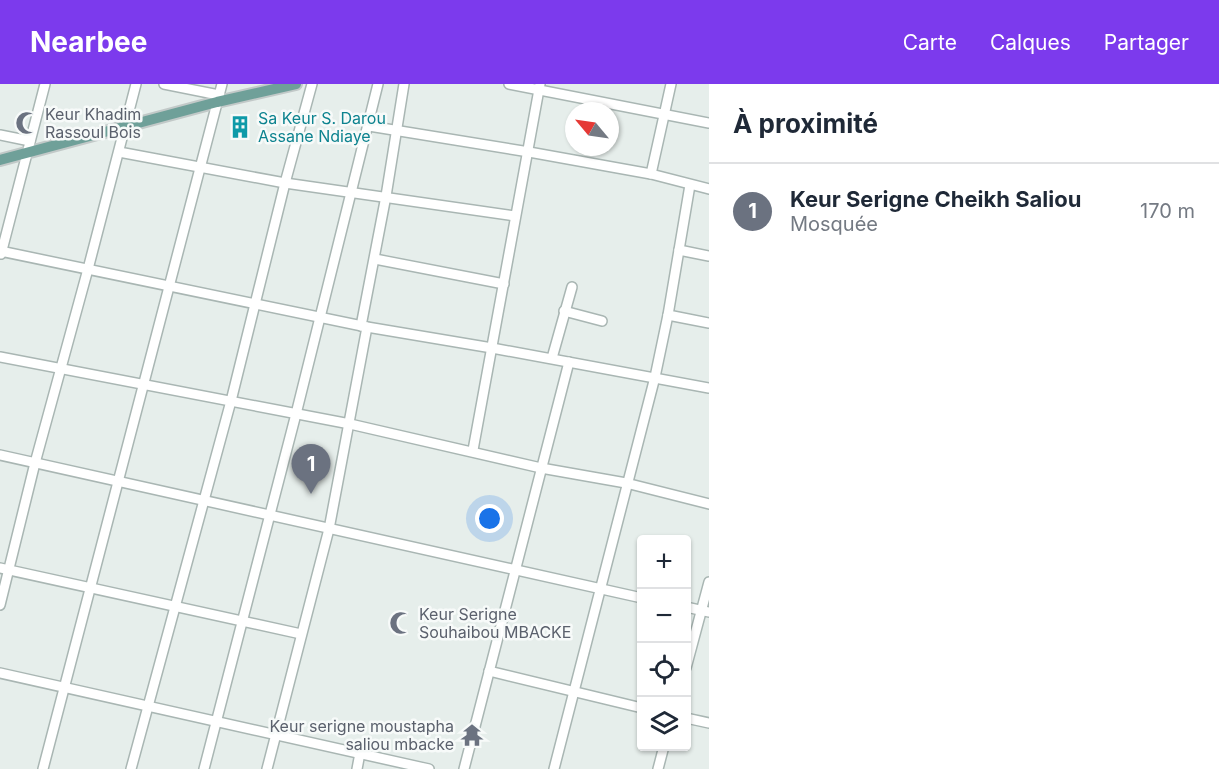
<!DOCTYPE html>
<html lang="fr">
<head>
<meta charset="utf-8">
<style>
	:root { --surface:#fff; --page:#f2f2f3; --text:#1f2937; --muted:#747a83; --line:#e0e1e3; --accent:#7c3aed }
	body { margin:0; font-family:Inter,sans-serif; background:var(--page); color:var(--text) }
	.controls { position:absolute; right:18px; bottom:18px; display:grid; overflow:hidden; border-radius:6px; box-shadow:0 2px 4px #0004 }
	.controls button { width:54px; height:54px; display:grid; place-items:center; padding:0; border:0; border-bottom:2px solid var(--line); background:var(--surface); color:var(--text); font:30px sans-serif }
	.compass { position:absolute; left:565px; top:18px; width:54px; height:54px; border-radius:50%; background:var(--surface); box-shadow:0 2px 4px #0004; rotate:299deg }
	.you { position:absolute; left:490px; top:435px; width:21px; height:21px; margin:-15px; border:4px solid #fff; border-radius:50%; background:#1a73e8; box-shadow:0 0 0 9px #1a73e833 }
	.badge { display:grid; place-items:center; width:39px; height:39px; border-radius:50%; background:var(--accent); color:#fff; font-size:20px; font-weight:700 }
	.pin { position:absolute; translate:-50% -50px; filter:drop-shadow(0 2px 3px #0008) }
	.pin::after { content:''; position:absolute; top:32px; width:21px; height:18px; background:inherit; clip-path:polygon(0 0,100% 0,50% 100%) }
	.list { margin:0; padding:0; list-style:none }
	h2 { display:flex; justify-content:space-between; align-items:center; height:78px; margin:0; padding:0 24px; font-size:26px }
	h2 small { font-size:20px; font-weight:400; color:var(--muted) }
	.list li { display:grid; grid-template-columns:39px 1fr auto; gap:18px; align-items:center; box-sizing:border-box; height:96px; padding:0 24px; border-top:2px solid var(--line) }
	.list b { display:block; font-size:22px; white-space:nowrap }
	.list p { margin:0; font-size:20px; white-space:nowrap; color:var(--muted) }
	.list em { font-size:20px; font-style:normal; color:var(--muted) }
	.icon { flex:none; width:33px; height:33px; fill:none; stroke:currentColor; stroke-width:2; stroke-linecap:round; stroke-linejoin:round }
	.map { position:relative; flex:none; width:709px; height:685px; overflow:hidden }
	header { display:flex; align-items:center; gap:36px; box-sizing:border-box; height:84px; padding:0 30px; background:var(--accent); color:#fff }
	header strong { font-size:28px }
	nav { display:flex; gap:33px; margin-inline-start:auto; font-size:21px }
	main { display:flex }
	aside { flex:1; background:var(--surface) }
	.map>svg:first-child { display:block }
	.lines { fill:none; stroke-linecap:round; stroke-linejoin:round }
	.minor-casing { stroke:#a9b6b3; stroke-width:12 }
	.major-casing { stroke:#c2c9c8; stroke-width:14 }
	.minor { stroke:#fff; stroke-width:9 }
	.major { stroke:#6fa099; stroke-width:10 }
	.labels { text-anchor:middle; stroke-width:5; stroke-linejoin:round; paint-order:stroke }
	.worship-label { font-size:16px; fill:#5b616d; stroke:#f7faf9; text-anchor:start }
	.culture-label { font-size:16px; fill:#0d838f; stroke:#f7faf9; text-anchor:start }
</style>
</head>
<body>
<header>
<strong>Nearbee</strong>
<nav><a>Carte</a><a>Calques</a><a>Partager</a></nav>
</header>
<main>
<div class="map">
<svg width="709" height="685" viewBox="0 0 709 685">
	<rect width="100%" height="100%" fill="#e6eeeb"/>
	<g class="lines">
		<g class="minor-casing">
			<g id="minor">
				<path d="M164,0L219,11"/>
				<path d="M509,0L709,39"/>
				<path d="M369,42L529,68L651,90L709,105"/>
				<path d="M0,51L30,57"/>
				<path d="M119,68L285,99L515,132"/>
				<path d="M651,90L671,0"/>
				<path d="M679,166L709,172"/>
				<path d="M0,167L367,243L492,264L709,304"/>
				<path d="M1,170L45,0"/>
				<path d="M375,175L504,200"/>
				<path d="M564,227L602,237"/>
				<path d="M668,231L709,239"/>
				<path d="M361,242L386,112L404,0"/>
				<path d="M0,273L350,340L541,384L626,399L709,420"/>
				<path d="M552,274L572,203"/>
				<path d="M473,366L540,0"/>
				<path d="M0,371L642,514"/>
				<path d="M0,484L301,550"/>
				<path d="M0,521L35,379L88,185L136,0"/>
				<path d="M686,523L709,528"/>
				<path d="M686,584L709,498"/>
				<path d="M489,587L642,624"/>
				<path d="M0,589L429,685"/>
				<path d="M686,634L709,639"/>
				<path d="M43,685L222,0"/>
				<path d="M131,685L231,317L285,99L312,0"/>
				<path d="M204,685L296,330L378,0"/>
				<path d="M267,685L329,445L367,243"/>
				<path d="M357,685L360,669"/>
				<path d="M464,685L569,278"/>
				<path d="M554,685L655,293L668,231L690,101"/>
				<path d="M658,685L664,662"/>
			</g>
		</g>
		<g class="major-casing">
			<path id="major" d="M0,76L217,18L296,0"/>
		</g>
		<use href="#minor" class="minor"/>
		<use href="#major" class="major"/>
	</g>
	<defs>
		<g id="mosque-bare" transform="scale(1.8)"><path d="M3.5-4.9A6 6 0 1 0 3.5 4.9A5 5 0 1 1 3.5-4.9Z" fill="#6b7280" stroke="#f7faf9" stroke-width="2.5" paint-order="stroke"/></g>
		<g id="building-bare" transform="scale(1.8)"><path d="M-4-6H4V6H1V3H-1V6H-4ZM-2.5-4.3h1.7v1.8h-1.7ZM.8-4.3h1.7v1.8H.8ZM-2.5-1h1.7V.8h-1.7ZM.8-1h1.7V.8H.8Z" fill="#0f9aa8" stroke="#f7faf9" stroke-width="2.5" paint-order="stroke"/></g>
		<g id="temple-bare" transform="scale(1.8)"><path d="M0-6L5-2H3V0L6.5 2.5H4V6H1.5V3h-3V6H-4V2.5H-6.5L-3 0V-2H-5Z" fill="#6b7280" stroke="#f7faf9" stroke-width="2.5" paint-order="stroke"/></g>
	</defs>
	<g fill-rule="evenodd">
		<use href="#mosque-bare" x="27" y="39"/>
		<use href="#building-bare" x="240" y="43"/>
		<use href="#mosque-bare" x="401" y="539"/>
		<use href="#temple-bare" x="472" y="651"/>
	</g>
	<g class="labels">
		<g class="worship-label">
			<text x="45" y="36">Keur Khadim<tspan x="45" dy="18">Rassoul Bois</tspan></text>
			<text x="419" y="536">Keur Serigne<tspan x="419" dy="18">Souhaibou MBACKE</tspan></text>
			<text x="454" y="648" text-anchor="end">Keur serigne moustapha<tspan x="454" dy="18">saliou mbacke</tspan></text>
		</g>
		<g class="culture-label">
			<text x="258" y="40">Sa Keur S. Darou<tspan x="258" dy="18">Assane Ndiaye</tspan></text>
		</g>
	</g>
</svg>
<div class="controls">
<button>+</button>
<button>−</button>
<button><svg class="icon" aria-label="locate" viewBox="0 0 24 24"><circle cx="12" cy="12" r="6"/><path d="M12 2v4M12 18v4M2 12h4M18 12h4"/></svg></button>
<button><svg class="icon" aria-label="layers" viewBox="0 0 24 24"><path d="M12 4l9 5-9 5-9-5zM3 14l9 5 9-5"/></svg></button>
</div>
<svg class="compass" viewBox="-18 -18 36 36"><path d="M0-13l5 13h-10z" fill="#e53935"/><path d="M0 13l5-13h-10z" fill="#747a83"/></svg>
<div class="you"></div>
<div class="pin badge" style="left:311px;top:410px;background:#6b7280">1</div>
</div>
<aside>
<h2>À proximité<small></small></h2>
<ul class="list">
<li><span class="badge" style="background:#6b7280">1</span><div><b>Keur Serigne Cheikh Saliou</b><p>Mosquée</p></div><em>170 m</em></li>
</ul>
</aside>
</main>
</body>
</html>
